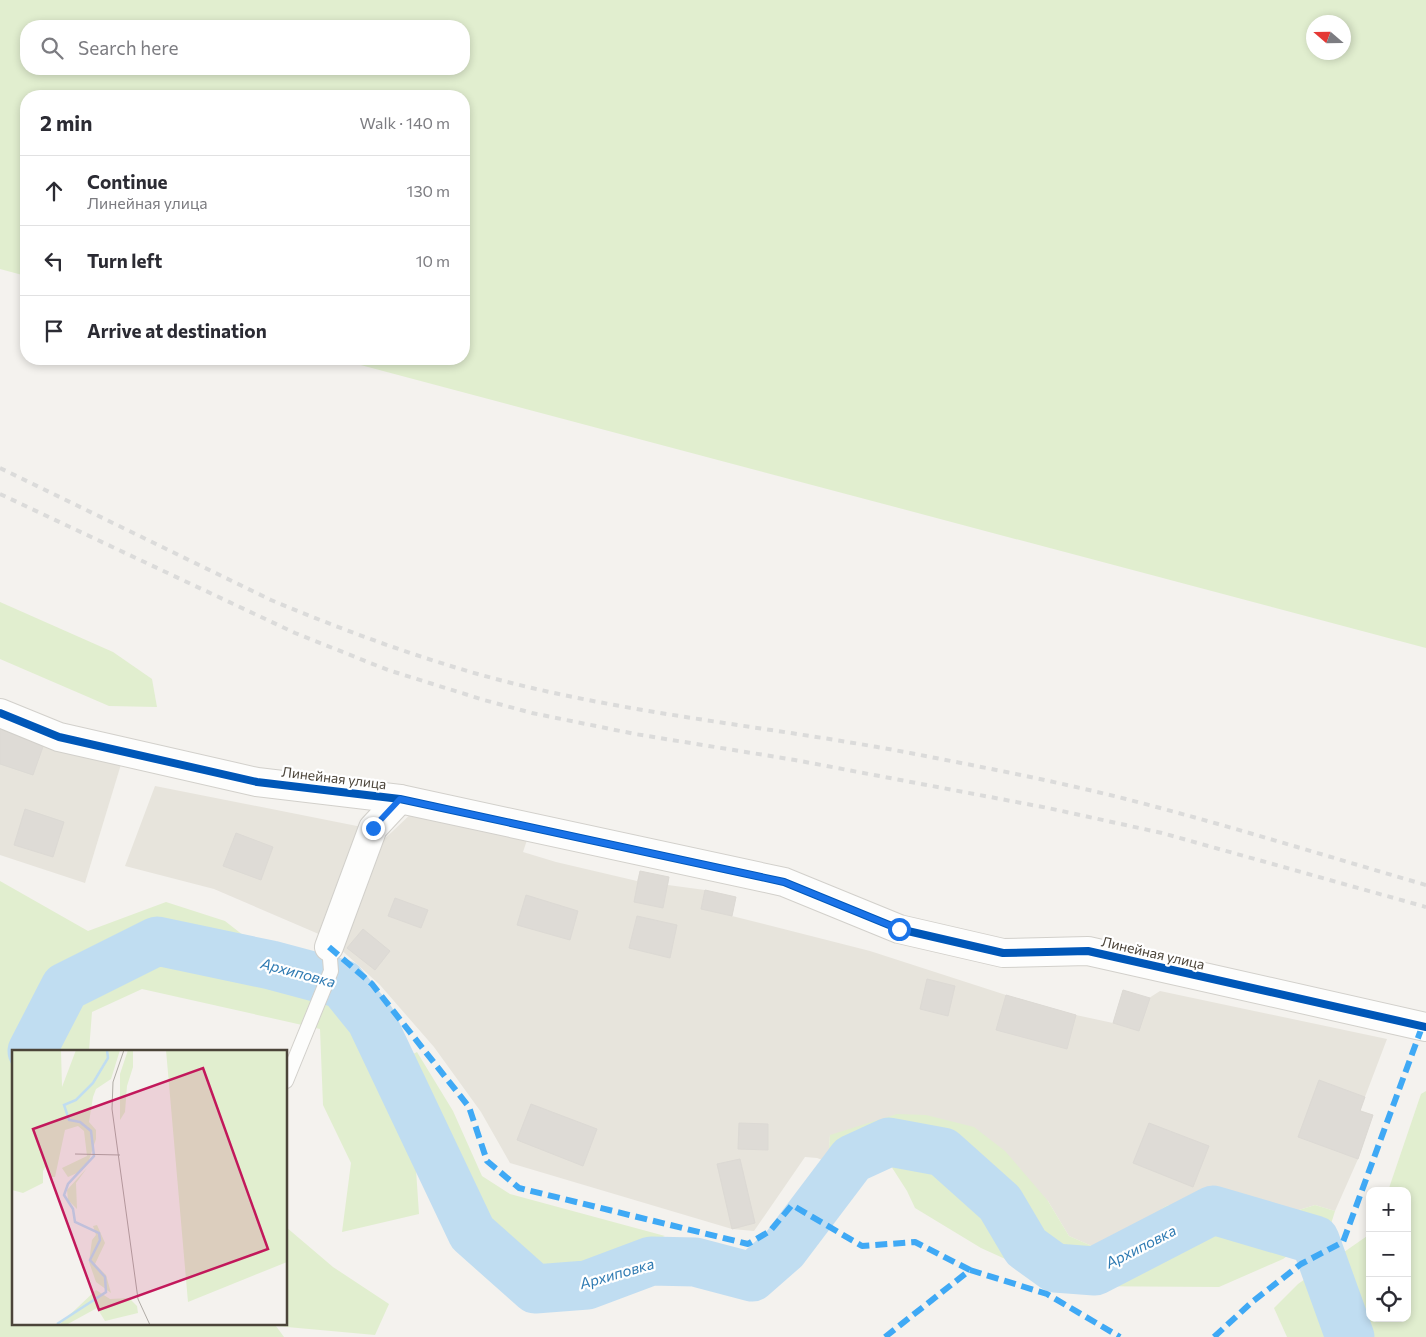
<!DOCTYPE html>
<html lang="en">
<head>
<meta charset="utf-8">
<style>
	:root { --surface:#fff; --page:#f7f7f7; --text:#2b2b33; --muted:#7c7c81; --line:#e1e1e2 }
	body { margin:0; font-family:Commissioner,sans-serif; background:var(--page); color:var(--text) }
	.controls { position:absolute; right:15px; bottom:15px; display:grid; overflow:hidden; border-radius:10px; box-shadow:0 2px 8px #0003 }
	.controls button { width:45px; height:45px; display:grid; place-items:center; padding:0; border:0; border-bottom:1px solid var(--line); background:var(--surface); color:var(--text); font:25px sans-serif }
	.compass { position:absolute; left:1306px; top:15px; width:45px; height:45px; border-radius:50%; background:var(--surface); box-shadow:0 2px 8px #0003; rotate:290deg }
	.stop { position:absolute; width:15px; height:15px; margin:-11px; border:4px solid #1a73e8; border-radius:50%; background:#fff }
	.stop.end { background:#1a73e8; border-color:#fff; box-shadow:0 1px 5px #0008 }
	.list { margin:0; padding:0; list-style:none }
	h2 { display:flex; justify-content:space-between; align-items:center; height:65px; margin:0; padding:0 20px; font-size:21px }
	h2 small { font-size:16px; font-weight:400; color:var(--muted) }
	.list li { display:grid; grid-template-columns:32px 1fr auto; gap:15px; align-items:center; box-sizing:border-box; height:70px; padding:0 20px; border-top:1px solid var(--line) }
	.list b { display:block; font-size:19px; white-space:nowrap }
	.list p { margin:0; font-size:16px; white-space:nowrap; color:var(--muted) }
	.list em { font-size:16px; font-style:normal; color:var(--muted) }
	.icon { flex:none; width:28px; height:28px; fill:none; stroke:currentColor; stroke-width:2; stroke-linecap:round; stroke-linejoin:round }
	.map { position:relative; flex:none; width:1426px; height:1337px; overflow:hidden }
	.search { position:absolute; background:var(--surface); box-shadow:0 2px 8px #0003; left:20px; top:20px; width:450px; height:55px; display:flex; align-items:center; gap:12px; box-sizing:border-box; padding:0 18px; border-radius:20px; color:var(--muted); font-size:19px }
	.panel { position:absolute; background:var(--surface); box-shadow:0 2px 8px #0003; left:20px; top:90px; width:450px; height:275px; border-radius:20px }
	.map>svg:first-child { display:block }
	.residential { fill:#e7e4dc }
	.green { fill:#e1eecf; fill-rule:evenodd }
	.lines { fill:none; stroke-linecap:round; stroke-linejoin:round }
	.river { stroke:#c0ddf1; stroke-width:49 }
	.building { fill:#dedbd6; stroke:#dcd9d4 }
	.service-casing { stroke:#d2d0cb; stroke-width:16 }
	.minor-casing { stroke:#d2d0cb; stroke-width:30 }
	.service { stroke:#fdfdfc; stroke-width:14 }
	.minor { stroke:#fdfdfc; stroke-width:28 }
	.rail { stroke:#dbdbda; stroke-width:4; stroke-dasharray:6 6; stroke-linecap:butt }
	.quiet { stroke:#3fa9f5; stroke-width:6; stroke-dasharray:12 6; stroke-linecap:butt }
	.cycleway-casing { stroke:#fff; stroke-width:11 }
	.cycleway { stroke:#0057b8; stroke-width:8 }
	.route { stroke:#1a73e8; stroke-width:6 }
	.labels { text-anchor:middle; stroke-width:4.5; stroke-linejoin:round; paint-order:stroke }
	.street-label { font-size:14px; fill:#4b4439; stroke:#fff }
	.water-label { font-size:15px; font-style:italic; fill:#2e7ab2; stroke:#fff }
	.inset-river { fill:none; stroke:#c0ddf1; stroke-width:2.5 }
	.inset-road { fill:none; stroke:#b0aca6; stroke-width:1 }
	.view { fill:#c2185b; fill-opacity:0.15; stroke:#c2185b; stroke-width:2.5 }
	.inset-edge { fill:none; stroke:#4b4439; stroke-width:2.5 }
</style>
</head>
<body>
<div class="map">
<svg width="1426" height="1337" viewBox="0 0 1426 1337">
	<rect width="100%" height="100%" fill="#f4f2ee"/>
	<g class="residential">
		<path d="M0,725L122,761L85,883L0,855Z"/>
		<path d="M155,786L362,827L321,935L214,889L125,866Z"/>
		<path d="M414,811L528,837L523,852L556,862L637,881L640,871L669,877L668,885L705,890L736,897L732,916L870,951L1006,995L1076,1015L1113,1023L1123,990L1149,998L1160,991L1387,1039L1360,1110L1373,1115L1358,1159L1335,1211L1315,1205L1286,1214L1201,1199L1166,1206L1140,1226L1094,1247L1069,1236L1048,1201L830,1135L828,1162L817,1158L805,1157L754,1231L732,1229L510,1163L481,1112L434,1047L380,985L338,947L375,848Z"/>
	</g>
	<g class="green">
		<path d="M0,0H1426V648L338,359H464V96H26V276L0,269ZM1314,22H1344V52H1314ZM26,26H464V69H26Z"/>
		<path d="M0,602L113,652L152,679L157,707L109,706L0,659Z"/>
		<path d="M0,881L88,931L166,902L225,921L356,1024L414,1140L419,1214L342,1232L351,1163L323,1105L320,1029L142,989L92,1012L89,1051H14V1323H286V1227L333,1267L389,1304L375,1335L276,1326L284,1337H0Z"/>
		<path d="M417,1052L453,1111L482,1176L510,1194L665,1236L583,1269H549L510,1257L489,1232L405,1058Z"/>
		<path d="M1426,1091V1337H1287L1274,1308L1298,1284L1370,1234V1318H1407V1191H1388L1421,1094Z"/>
		<path d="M897,1114L926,1115L974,1127L1005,1151L1048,1201L1069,1236L1094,1247L1140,1226L1166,1206L1201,1199L1286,1214L1315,1205L1335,1211L1331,1224L1283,1259L1219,1287L1065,1286L981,1248L915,1208L907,1191L891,1166L861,1179L828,1162L830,1135Z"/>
	</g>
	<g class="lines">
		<path class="river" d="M32,1051L65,987L157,941L271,965L342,984L371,1020L472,1233L535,1289L587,1285L651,1261L695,1262L752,1277L784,1249L852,1159L889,1142L943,1152L1000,1203L1026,1247L1055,1268L1095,1271L1213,1210L1315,1240L1350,1337"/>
	</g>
	<g class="building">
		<path d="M0,725L45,741L33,775L0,764Z"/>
		<path d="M25,809L64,822L53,857L14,845Z"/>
		<path d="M236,833L273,847L261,880L223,866Z"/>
		<path d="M640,871L669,877L663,908L634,902Z"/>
		<path d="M705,890L736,897L732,916L701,909Z"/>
		<path d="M526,895L578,911L570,940L517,925Z"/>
		<path d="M395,898L428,910L421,928L388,916Z"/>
		<path d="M637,916L677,925L670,958L629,948Z"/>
		<path d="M363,929L390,951L375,970L347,948Z"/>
		<path d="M927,979L955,986L948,1016L920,1009Z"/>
		<path d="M1123,990L1150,998L1139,1031L1113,1023Z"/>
		<path d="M1006,995L1076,1015L1067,1049L996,1030Z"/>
		<path d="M1319,1080L1365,1097L1360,1111L1373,1115L1358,1159L1298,1137Z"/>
		<path d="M531,1104L597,1129L583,1166L517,1140Z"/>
		<path d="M739,1123L768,1124V1150L738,1149Z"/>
		<path d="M1149,1123L1209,1146L1193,1187L1133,1163Z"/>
		<path d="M740,1159L755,1223L732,1229L717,1164Z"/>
	</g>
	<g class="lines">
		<g class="service-casing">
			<path id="service" d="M286,1081L331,971L329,947"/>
		</g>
		<g class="minor-casing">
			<g id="minor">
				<path d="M0,713L59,737L257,782L400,799L784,882L899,929L1003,953L1088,951L1426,1027"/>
				<path d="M329,947L373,828L400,799"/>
			</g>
		</g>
		<use href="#service" class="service"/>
		<use href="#minor" class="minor"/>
		<g class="rail">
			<path d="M0,468L271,600C355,635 442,667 532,688C656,717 784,729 910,753C982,767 1055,781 1126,799C1227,825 1326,856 1426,885"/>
			<path d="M0,494L295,633L388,670L484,700L532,713L635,734L795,760L1048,808L1162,833L1426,907"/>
		</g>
		<g class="quiet">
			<path d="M329,947L372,984L469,1107L487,1161L519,1188L748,1244L770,1231L792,1205L862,1246L915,1242L970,1270"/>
			<path d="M885,1337L970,1270L1047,1294L1120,1337"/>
			<path d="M1214,1337L1252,1302L1301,1264L1343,1242L1422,1027"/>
		</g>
		<g class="cycleway-casing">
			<path id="cycleway" d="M0,713L59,737L257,782L400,799L784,882L899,929L1003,953L1088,951L1426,1027"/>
		</g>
		<use href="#cycleway" class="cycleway"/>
	</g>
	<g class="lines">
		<path class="route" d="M373,828L400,799L784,882L899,929"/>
	</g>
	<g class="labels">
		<g class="street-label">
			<text transform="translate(334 778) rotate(7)" y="5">Линейная улица</text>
			<text transform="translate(1153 953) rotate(13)" y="5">Линейная улица</text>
		</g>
		<g class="water-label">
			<text transform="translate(298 973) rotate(15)" y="5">Архиповка</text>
			<text transform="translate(1141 1247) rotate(-27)" y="5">Архиповка</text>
			<text transform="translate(617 1274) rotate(-16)" y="5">Архиповка</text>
		</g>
	</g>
	<g transform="translate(12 1050)">
		<rect width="275" height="275" fill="#f4f2ee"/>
		<path d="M0,0H49L50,37L64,0H108L99,29L84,39L81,47L77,72L84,80V89L77,110L65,123L56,127L50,118L75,106L72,81L66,76L53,80L43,127H39L35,114L31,121V133L11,143L0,140ZM116,0H121V17L115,36L113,62L108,70V24ZM154,0H275V212L176,252ZM75,118L64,133L65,159L56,150L55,140ZM85,175L93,193L83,214L94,225L99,243L84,232L77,212L80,190L84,185L81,176ZM84,240L98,249L117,248L125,256L126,263L93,271L85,258L54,275H47Z" fill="#e1eecf"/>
		<path class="inset-river" d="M45,274L94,242L93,227L78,210L88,190L87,183L63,172L61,159L52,145L56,134L82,106L79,81L68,72L57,70L52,55L64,50L81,33L96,8L95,0"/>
		<path class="inset-road" d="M112,0L101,32L100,59L126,249L138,275M63,104L108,105"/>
		<path class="view" d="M191,18L256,199L87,260L21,79Z"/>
		<rect width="275" height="275" class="inset-edge"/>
	</g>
</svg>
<div class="controls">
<button>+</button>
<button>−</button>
<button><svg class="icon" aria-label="locate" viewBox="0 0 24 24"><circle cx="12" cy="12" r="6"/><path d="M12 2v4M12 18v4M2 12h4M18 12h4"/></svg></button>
</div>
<svg class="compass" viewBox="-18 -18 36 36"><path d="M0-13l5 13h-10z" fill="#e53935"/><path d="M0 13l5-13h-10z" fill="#7c7c81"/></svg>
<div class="stop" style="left:899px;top:929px"></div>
<div class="stop end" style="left:373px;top:828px"></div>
<div class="search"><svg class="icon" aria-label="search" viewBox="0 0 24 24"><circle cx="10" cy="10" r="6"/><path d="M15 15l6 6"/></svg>Search here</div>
<section class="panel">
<h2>2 min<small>Walk · 140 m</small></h2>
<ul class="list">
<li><svg class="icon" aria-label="ahead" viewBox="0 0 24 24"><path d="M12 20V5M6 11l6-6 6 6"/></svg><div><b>Continue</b><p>Линейная улица</p></div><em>130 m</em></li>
<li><svg class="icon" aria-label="left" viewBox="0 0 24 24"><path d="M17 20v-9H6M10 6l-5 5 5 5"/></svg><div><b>Turn left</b></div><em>10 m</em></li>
<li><svg class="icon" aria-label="arrive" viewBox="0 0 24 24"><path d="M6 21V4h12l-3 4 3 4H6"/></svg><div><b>Arrive at destination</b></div></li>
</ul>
</section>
</div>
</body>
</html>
